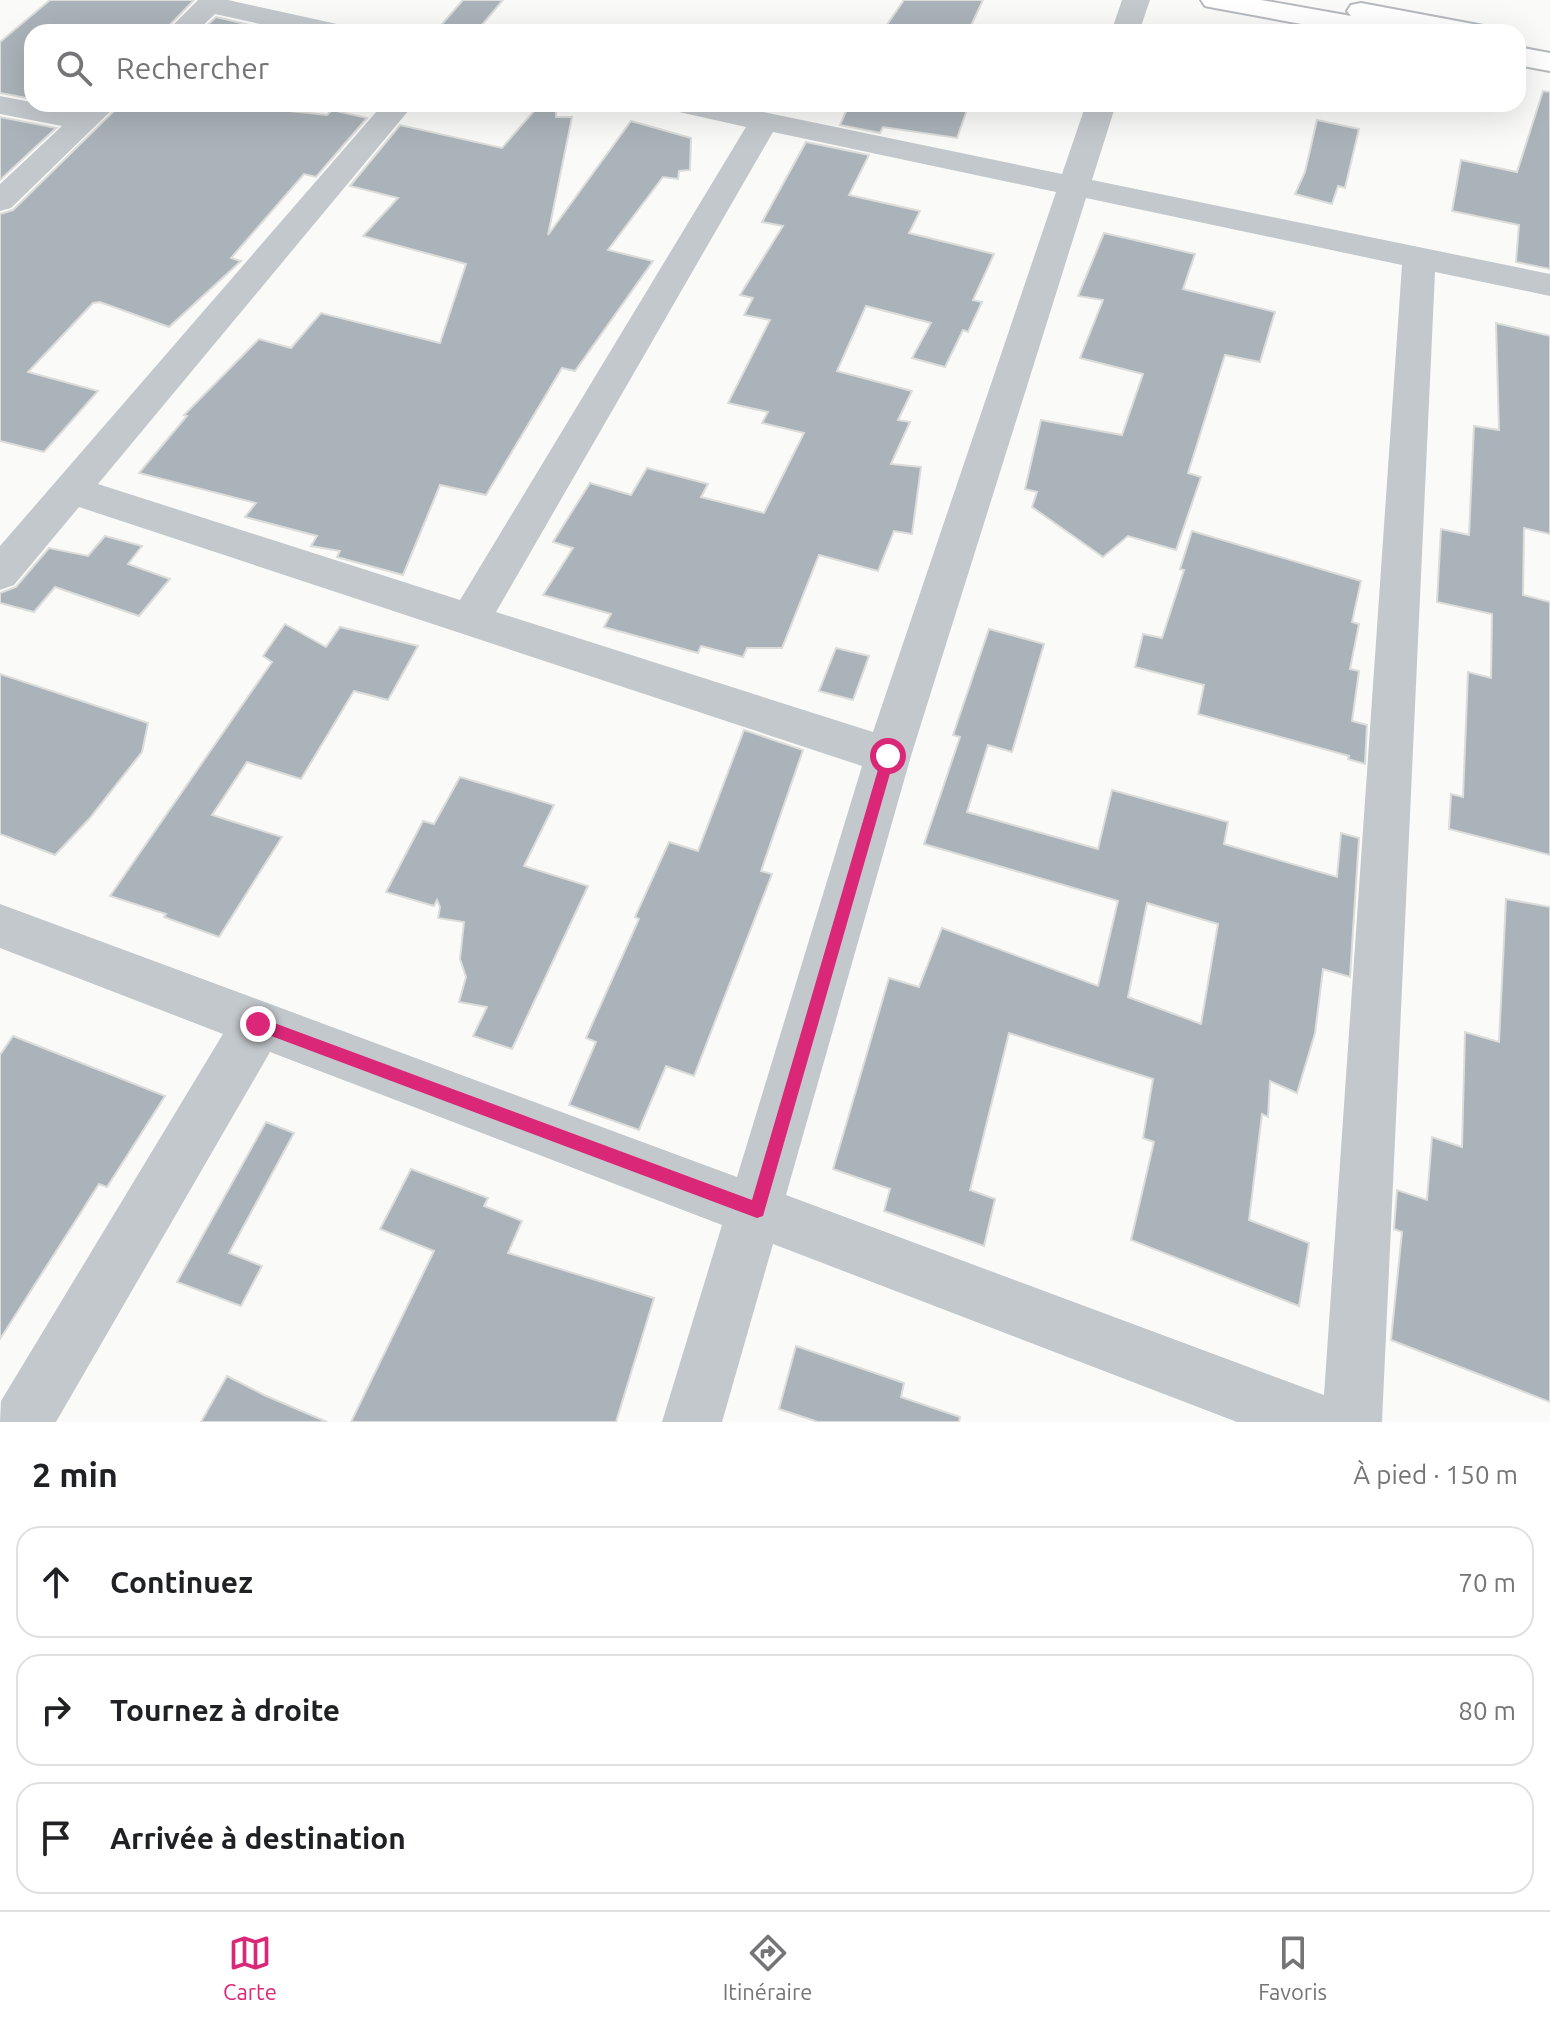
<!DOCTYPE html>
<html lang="fr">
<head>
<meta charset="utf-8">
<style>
	:root { --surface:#fff; --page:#f2f2f2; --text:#202124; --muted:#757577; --line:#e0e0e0; --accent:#db2777 }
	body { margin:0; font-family:Ubuntu,sans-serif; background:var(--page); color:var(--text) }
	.stop { position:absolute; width:24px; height:24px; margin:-18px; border:6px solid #db2777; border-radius:50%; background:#fff }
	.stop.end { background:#db2777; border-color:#fff; box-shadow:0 2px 8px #0008 }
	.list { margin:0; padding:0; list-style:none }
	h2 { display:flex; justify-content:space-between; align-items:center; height:104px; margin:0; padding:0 32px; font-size:34px }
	h2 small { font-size:26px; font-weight:400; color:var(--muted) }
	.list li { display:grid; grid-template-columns:52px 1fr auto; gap:24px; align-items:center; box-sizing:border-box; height:112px; margin:0 16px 16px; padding:0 16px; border:2px solid var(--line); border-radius:24px }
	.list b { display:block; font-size:30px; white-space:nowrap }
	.list em { font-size:26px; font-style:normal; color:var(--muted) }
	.icon { flex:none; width:44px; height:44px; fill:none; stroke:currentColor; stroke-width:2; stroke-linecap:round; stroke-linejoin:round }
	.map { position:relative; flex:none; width:1550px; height:1422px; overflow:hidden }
	.search { position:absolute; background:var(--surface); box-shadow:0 8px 32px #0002; left:24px; right:24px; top:24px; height:88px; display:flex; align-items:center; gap:20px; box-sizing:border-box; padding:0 28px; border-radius:24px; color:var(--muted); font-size:30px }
	.sheet { height:488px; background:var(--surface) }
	nav { display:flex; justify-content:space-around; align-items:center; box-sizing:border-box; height:112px; border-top:2px solid var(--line); background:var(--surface); font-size:22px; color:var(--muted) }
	nav a { display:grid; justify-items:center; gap:4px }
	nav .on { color:var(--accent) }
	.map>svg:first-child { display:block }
	.building { fill:#aab3b9; stroke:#dcdcda; stroke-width:2; fill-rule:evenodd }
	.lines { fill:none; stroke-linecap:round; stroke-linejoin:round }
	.major-casing { stroke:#b5babe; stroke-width:4 }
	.minor { fill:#c3c8cc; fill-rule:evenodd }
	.major { fill:#fff; fill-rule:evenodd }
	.route { fill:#db2777 }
</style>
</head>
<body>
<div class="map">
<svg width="1550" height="1422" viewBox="0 0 1550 1422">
	<rect width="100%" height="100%" fill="#fafaf8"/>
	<g class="building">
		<path d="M50,0H194L163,32H32V99L0,93V42Z"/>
		<path d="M463,0H503L476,32H435Z"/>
		<path d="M904,0H983L968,32H882Z"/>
		<path d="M216,17L250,25L242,32H200Z"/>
		<path d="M1543,91L1550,92V269L1516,262L1519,225L1452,211L1461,160L1517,172Z"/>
		<path d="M121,104H224L327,115L332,110L367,118L316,177L304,174L231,258L241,261L169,327L100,302L93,303L28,372L98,391L44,452L0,441V214L13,210Z"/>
		<path d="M540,104H556V117H572L548,235L631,121L691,138L690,170L679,171L678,179L663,177L608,250L653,261L575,371L562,368L486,495L440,485L403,575L337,557L340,551L311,546L317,536L245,517L256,503L139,473L187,416L184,415L259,339L291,348L321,313L440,343L466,264L363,236L398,198L350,186L400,125L502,148Z"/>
		<path d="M849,104H969L957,138L883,127L880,133L840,125Z"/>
		<path d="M0,117L56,128L0,180Z"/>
		<path d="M1317,120L1359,129L1345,188L1338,186L1332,204L1295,194L1305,172Z"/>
		<path d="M806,142L869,155L849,195L920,211L909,233L994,254L973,300L982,302L968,332L963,330L945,367L912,358L931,323L866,306L837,371L912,391L898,420L910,422L891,464L921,467L912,534L894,531L878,571L819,555L782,648H747L743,657L701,646L698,653L604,627L611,614L543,595L573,548L553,542L590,483L631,495L647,468L708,484L701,497L764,513L804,433L762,423L768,412L728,403L770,320L744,315L753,298L740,295L783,226L762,222Z"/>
		<path d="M1104,233L1195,254L1183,289L1275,312L1260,362L1225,355L1188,473L1201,477L1176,550L1128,536L1103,557L1032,507L1037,492L1025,489L1041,420L1122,435L1143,374L1080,358L1103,300L1078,296Z"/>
		<path d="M1496,323L1550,336V534L1524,528L1523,595L1550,602V855L1449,829L1451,794L1463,797L1468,672L1491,678L1492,614L1437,602L1441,529L1469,535L1474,426L1499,430Z"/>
		<path d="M1192,531L1361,581L1352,622L1359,624L1350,669L1359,671L1352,721L1367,725L1365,764L1348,759L1349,756L1198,714L1204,685L1135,667L1143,634L1162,638L1184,570L1180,569Z"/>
		<path d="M105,536L142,546L128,564L170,579L139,616L55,587L34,612L0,603V593L16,587L49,548L88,556Z"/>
		<path d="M285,624L326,647L340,627L418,646L388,700L354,691L301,779L247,762L212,815L282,837L219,937L164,917L166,914L110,896L272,662L263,656Z"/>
		<path d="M989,629L1044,644L1012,752L988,745L967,812L1098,849L1112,790L1228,822L1224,844L1337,877L1341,833L1359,838L1350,977L1323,969L1315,1033L1297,1093L1270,1081L1268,1117L1262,1114L1249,1220L1309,1243L1299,1306L1131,1240L1154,1142L1143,1138L1153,1079L1009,1033L970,1190L995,1199L984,1246L884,1211L890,1189L833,1169L889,978L919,987L942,928L1098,986L1118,901L924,844L960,737L953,735ZM1147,903L1218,924L1201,1024L1128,997Z"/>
		<path d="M836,648L869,656L853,700L819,691Z"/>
		<path d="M0,674L148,723L142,752L89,819L55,855L0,834Z"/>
		<path d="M744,730L803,750L761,871L772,874L694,1076L666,1066L639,1130L569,1105L596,1042L586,1038L639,919L635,917L669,842L698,851Z"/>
		<path d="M460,777L554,805L524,866L588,886L512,1049L473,1036L487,1007L459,1002L466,977L460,959L464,922L438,918L440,907L437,900L434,906L386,892L423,821L434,824Z"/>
		<path d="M1506,899L1550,907V1402L1391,1340L1402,1232L1394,1229L1397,1190L1427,1200L1432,1137L1462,1147L1465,1032L1499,1042Z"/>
		<path d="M13,1036L165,1096L107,1187L99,1184L0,1339V1055Z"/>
		<path d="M266,1122L294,1133L229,1253L262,1266L241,1306L177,1282Z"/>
		<path d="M411,1169L488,1198L484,1206L522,1221L508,1253L654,1298L616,1422H351L434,1251L380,1229Z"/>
		<path d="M796,1346L904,1383L901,1397L960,1417L959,1422H818L779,1409Z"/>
		<path d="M227,1376L264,1395L327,1422H201Z"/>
	</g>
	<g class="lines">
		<g class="major-casing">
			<g id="major">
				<path d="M1201,0H1261L1351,16L1347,11L1351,5L1361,3L1473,24L1483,26L1487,32H1428L1403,27L1406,32H1345L1215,8L1205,6Z"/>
				<path d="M1518,47L1550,53V71L1518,65Z"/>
			</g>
		</g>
		<g class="minor">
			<path d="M198,0H228L346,26L350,32H296L215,14L196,32H166Z"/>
			<path d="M1122,0H1150L1139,32H1111Z"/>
			<path d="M0,96L78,111L86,104H118L11,208L0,211V184L62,126L0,114Z"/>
			<path d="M383,104H414L98,484L460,600L746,127L670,110L666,104H725L1062,174L1086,104H1116L1092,180L1550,274V296L1435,272L1382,1422H1237L773,1244L722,1422H662L722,1225L270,1052L56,1422H0L1,1401L223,1034L0,948V904L737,1177L862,766L79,507L14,585L0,590V546ZM773,132L1056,192L873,732L496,612ZM1086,198L1402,265L1324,1395L786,1195L911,756Z"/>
		</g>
		<use href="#major" class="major"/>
	</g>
	<path class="route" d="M888,750L895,756L763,1216L757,1218L258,1031L251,1024L258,1017L752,1200L882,756Z"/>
</svg>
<div class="stop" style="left:888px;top:756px"></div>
<div class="stop end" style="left:258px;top:1024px"></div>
<div class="search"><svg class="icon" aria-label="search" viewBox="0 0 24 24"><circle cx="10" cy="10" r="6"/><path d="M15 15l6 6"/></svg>Rechercher</div>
</div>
<section class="sheet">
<h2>2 min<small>À pied · 150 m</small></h2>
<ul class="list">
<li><svg class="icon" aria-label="ahead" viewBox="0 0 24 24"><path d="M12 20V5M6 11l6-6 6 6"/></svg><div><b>Continuez</b></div><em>70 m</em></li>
<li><svg class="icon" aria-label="right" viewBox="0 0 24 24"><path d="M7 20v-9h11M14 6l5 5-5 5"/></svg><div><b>Tournez à droite</b></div><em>80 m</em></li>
<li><svg class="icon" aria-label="arrive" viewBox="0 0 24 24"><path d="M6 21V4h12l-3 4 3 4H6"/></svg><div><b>Arrivée à destination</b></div></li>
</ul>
</section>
<nav>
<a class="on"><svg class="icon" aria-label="map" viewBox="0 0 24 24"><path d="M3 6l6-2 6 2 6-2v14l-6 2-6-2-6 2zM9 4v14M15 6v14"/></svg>Carte</a>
<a><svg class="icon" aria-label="directions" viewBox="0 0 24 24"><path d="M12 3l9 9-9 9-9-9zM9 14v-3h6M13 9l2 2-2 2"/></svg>Itinéraire</a>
<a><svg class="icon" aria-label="saved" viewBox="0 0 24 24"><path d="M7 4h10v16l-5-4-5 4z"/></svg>Favoris</a>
</nav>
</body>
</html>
